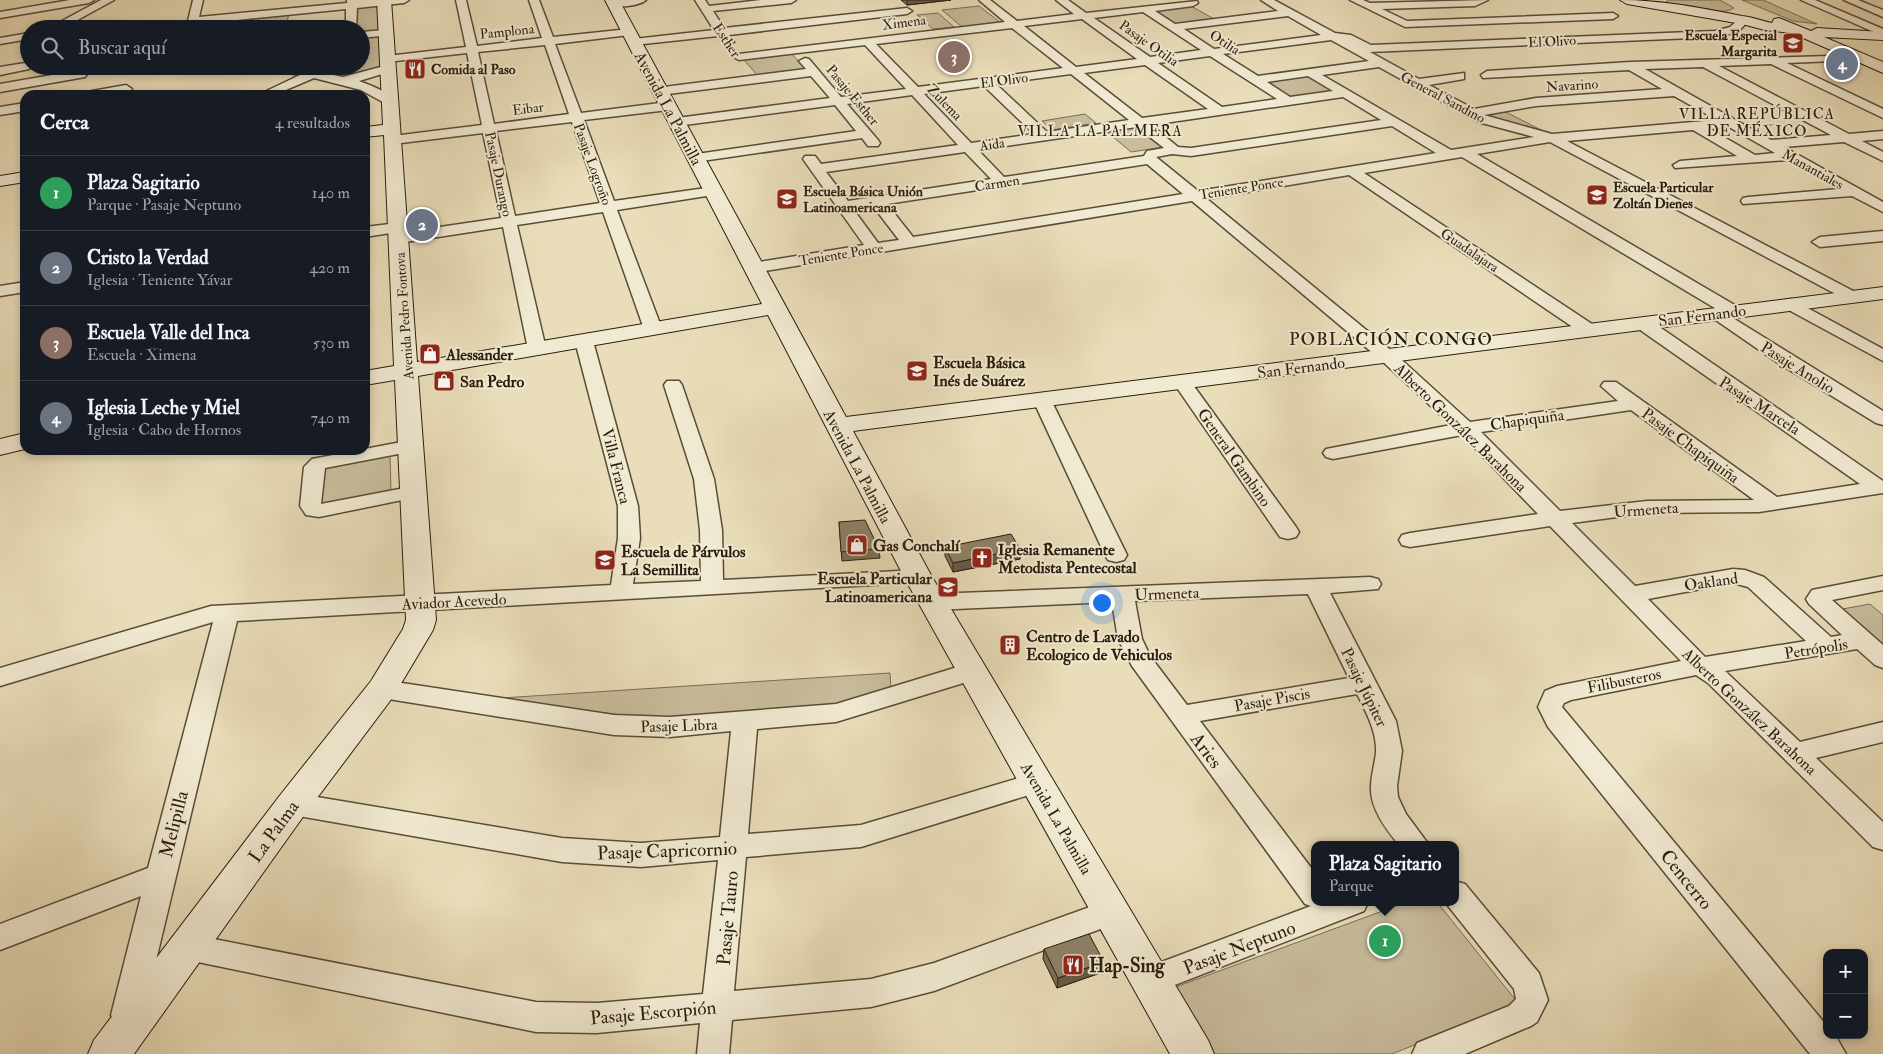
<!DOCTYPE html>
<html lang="es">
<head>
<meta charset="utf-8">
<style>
	:root { --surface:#171b24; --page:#20242c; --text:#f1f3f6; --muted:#9ea1a6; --line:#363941; --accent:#c59692 }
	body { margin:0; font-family:"IM FELL Double Pica",serif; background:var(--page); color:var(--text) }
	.controls { position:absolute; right:15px; bottom:15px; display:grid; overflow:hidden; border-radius:10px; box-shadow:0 2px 8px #0003 }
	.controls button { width:45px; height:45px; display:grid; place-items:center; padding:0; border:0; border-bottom:1px solid var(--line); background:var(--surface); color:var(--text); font:25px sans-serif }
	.you { position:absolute; left:1101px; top:602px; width:18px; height:18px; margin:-12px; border:4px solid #fff; border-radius:50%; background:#1a73e8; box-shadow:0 0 0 8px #1a73e833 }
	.badge { display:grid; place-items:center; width:32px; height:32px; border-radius:50%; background:var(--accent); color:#fff; font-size:16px; font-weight:700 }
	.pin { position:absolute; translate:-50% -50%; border:2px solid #fff; box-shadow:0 1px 5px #0006 }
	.popup { position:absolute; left:1311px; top:841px; width:148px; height:65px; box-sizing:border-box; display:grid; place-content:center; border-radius:10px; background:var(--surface); filter:drop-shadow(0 1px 4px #0005); font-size:16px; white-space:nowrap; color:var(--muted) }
	.popup b { font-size:19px; color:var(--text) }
	.popup::after { content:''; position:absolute; left:50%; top:100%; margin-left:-10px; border:10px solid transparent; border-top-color:var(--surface) }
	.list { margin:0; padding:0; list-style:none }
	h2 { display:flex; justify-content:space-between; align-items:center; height:65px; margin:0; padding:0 20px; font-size:21px }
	h2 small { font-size:16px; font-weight:400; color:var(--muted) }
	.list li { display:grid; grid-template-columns:32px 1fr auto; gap:15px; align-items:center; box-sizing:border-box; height:75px; padding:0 20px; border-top:1px solid var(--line) }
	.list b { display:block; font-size:19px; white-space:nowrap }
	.list p { margin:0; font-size:16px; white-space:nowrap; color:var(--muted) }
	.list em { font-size:16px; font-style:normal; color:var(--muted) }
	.icon { flex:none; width:28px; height:28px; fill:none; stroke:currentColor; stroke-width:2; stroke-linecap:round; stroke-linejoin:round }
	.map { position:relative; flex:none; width:1883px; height:1054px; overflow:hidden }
	.search { position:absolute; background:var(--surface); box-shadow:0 2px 8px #0003; left:20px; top:20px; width:350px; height:55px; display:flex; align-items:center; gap:12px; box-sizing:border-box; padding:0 18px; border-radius:28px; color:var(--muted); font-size:19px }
	.panel { position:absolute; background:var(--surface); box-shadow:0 2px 8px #0003; left:20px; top:90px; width:350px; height:365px; border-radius:15px }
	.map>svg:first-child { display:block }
	.green { fill:#c9bd9d; stroke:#786d55 }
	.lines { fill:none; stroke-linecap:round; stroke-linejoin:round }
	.street-casing { stroke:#584d38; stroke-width:3 }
	.secondary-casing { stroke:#281d0d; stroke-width:2 }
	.street { fill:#f1ead2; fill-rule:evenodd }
	.secondary { fill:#f1ead2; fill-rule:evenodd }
	.wall { fill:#796f59; stroke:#281d0d }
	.shaded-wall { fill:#635a48; stroke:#281d0d }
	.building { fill:#8d8167; stroke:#281d0d }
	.labels { text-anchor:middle; stroke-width:4; stroke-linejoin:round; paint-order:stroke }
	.far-street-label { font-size:14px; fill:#281d0d; stroke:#f1ead2 }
	.far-poi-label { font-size:14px; font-weight:bold; fill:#281d0d; stroke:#f1ead2; text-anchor:start }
	.far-neighbourhood-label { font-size:15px; letter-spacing:1px; fill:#281d0d; stroke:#f1ead2 }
	.street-label { font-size:16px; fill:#281d0d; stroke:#f1ead2 }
	.poi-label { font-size:16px; font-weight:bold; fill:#281d0d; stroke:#f1ead2; text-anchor:start }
	.neighbourhood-label { font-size:18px; letter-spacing:1px; fill:#281d0d; stroke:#f1ead2 }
	.near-street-label { font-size:19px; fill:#281d0d; stroke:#f1ead2 }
	.near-poi-label { font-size:19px; font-weight:bold; fill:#281d0d; stroke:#f1ead2; text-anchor:start }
</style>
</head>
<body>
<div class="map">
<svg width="1883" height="1054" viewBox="0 0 1883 1054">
	<rect width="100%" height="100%" fill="#eadeba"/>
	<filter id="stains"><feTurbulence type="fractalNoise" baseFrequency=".004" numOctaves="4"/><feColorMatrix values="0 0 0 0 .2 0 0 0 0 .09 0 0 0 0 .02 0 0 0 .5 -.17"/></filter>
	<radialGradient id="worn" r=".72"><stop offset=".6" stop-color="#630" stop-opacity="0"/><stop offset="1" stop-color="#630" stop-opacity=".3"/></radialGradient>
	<g class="green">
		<path d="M353,0H378L381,67L351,76V66H361V29H353Z"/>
		<path d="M1668,0H1720L1734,8C1723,17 1680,5 1665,3Z"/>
		<path d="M1742,0H1763L1817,24L1793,21Z"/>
		<path d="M979,6L1000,22L962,27L942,10Z"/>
		<path d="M1191,6L1216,20L1177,25L1154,11Z"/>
		<path d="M289,13L286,27L257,29L259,16Z"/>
		<path d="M938,13L954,27L933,29L917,15Z"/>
		<path d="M792,54L806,70L758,76L744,60Z"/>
		<path d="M1307,75L1334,91L1289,97L1263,81Z"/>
		<path d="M1502,110L1543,131L1497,122L1480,114Z"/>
		<path d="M1085,114L1096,123L1052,130L1042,121Z"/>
		<path d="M1135,126L1163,147L1131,152L1106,131Z"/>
		<path d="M390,454L391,492L320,505L322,467Z"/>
		<path d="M1870,604L1883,615V651L1837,610Z"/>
		<path d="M890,673L891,689L841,705L665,720L486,699Z"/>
		<path d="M1407,902H1437L1518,1003L1392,1054H1211L1173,988Z"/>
	</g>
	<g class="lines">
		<g class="street-casing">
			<g id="street">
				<path d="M70,0H94L89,3L0,18V12Z"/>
				<path d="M101,0H114L61,29H47Z"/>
				<path d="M193,0H203L199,17L347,3V0H409L404,3L357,8L356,29H346V9L198,24L197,29H186Z"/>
				<path d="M456,0H466L477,46L542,38L529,0H539L553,37L629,29L635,32L629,35L555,44L581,113L668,102L674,106L668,110L584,120L614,201L713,187L720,191L713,195L617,210L662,329L659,333H647L644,329L603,212L517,225L546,349L543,353H531L528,349L503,227L399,243L391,238L399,233L501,218L483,133L393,144L386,140L393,136L482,125L467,53L387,62L381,59L387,56L466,47ZM545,45L569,114L494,124L478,52ZM572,122L600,203L515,216L496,131Z"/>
				<path d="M613,0H646C639,6 616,9 609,3Z"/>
				<path d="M695,0H705L709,6L761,0H796L791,3L713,11L724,28L907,8L912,11L907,14L729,35L734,42L728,45L724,44L718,36L634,45L628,42L634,39L714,30Z"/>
				<path d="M979,0H990L1017,21L1074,14L1056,0H1068L1086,13L1197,1L1198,3L1193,6L1155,11L1175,24L1278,11L1261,0H1274L1335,33L1351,35L1371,45L1715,31L1730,27L1740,18H1748L1749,20L1738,32L1715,37L1370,52L1419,79L1464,73V79L1429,85L1474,109L1536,98L1662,89L1629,70L1483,78L1481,75L1487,71L1630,62L1862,55L1864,57L1858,60L1787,63L1883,109V118L1771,64L1719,66L1849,134L1883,131V139L1862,141L1883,152V161L1844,142L1784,147L1883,202V212L1852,196L1743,204L1741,201L1743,198L1748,197L1839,189L1788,160L1675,168L1673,165L1680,161L1737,156L1693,130L1567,141L1857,293L1859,296L1857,299H1845L1550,142L1477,154L1738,307L1740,311L1738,315H1728L1883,411V425L1876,423L1778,363L1707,314L1709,310H1718L1462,157L1364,173L1595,326L1598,330L1595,334H1583L1349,175L1207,199L1393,352L1470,422L1618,401L1601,386L1604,382H1616L1777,497L1860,484L1636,327L1633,323L1636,319H1648L1883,481V493L1759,512L1647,513L1572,523L1635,586L1733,569L1745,570L1764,577L1831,637L1842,635L1809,604L1806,599L1812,590L1883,576V590L1832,600L1883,645V668L1875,665L1857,649L1725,671L1800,742L1883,722V742L1816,758L1883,822V850L1873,847L1708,683L1696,675L1571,700L1564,703L1562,707L1827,1026V1035H1835L1846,1054H1810L1548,727L1538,707L1545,691L1557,686L1681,661L1550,526L1410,547L1402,545L1399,540L1402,535L1410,533L1538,514L1462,435L1333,459L1326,457L1323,453L1326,449L1451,425L1381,360L1192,201L753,273L747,271L745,268L753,263L864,245L803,159L805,156H815L821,164L958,145L912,95L847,104L878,140L880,143L878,146H868L862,138L695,162L690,161L688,158L690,155L856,131L835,105L677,126L671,122L677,118L830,98L811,76L660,95L656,94L654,91L656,88L806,69L799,61L805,58L809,59L841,97L906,89L865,45L739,60L733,57L739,54L1005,22ZM1143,12L1201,50L1150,57L1094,18ZM1288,16L1321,35L1214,49L1184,29ZM1082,19L1137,59L1076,67L1024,26ZM1012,28L1063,68L918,87L876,44ZM1331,40L1369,61L1258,76L1223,54ZM1210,56L1277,99L1222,107L1158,63ZM1145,65L1208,109L1142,118L1084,73ZM1379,67L1478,122L1534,137L1451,150L1322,75ZM1703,67L1831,135L1771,140L1645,69ZM1071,74L1129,120L1047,132L996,84ZM1308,76L1333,91L1290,97L1267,82ZM984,86L1034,134L971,143L924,94ZM1674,96L1717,120L1552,134L1484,115L1536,106ZM1343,97L1381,120L1191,148L1178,147L1151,125ZM1392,126L1436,153L1198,191L1156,157L1172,154L1191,156ZM1137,127L1164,148L1147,151L1144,156L1004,177L978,150ZM1729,127L1775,153L1755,155L1710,129ZM965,152L991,179L848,201L826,172ZM1147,164L1183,194L913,237L887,204ZM873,206L899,240L878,243L853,209ZM1631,410L1754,500L1647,501L1560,511L1481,432ZM1733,583L1748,587L1806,641L1705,657L1648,599Z"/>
				<path d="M1350,0H1363L1370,3L1488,0L1475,6L1382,9L1407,21L1613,13L1618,16L1613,19L1405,27Z"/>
				<path d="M1801,0H1815L1883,29V36Z"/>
				<path d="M1844,0H1858L1883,10V17Z"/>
				<path d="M386,30L390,31V35L361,38V32Z"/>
				<path d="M29,33V39L0,44V38Z"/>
				<path d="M25,63L30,66L29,69L0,75V67Z"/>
				<path d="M388,65L392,67V71L359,81C372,86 387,91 396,102L390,106L361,90L314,78L274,95H258L300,75L268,70L262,66H289L343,77Z"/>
				<path d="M81,70L87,74L85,77L0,92V84Z"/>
				<path d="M126,85L132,89L130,92L113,95H86L92,91Z"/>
				<path d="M25,103V111L0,115V107Z"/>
				<path d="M398,223L403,225L406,228L403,231L365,237V227Z"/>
				<path d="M1883,231V241L1820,247L1812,242L1820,237Z"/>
				<path d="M25,282V292L0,296V286Z"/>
				<path d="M1791,299L1883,349V361L1785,308L1783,304L1785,300Z"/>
				<path d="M584,336L590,337L593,341L638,506L640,538L633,584L701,581L700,530L694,479L664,385L667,381H679L682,385L714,479L722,530L723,580L918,570L926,572L929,577L926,582L237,621L143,1015L138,1025L127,1030L116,1025L111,1015L141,896L0,950V924L148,868L213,622L0,686V668L211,606L611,585L618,538V506L575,341L578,337Z"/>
				<path d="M1182,377L1188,378L1296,527L1299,532L1296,537L1288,539L1280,537L1173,382L1176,378Z"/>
				<path d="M1042,394L1049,396L1051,400L1127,555L1124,560L1116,562L1108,560L1105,555L1033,400L1035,396Z"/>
				<path d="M412,440L419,442L422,446L419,450L325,468L321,504L415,486L422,488L425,492L422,496L319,517L306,515L300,506L304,467L312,459Z"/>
				<path d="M1370,577L1378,579L1381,584L1378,589L1330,593L1396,721L1402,751L1397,786L1398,797L1406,814L1429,845H1399C1386,829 1370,808 1371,787C1371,775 1375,764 1376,752C1377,732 1366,712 1357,694L1200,721L1315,873V902H1368L1364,911L1162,990L1151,994L1140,990L1136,980L1140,970L1311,906L1305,904L1132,666L1118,639L1112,602L933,610L925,607L922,602L925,597L933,594ZM1308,594L1349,678L1187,705L1150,656L1142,639L1135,601Z"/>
				<path d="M974,662L983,665L986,671L983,677L836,722L757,729L748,834L861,825L1036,773L1045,776L1049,783L1045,790L861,847L746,857L734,991L871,979L934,963L1112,899L1122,903L1127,912L1122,921L934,991L871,1007L732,1020L729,1054H697L700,1023L597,1033L536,1032L188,960L177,956L173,947L177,938L188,934L536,1002L597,1003L703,994L718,860L641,867L562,862L293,815L283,812L280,804L283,796L293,793L562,838L641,843L720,837L731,731L670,737L614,735L382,698L373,695L370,689L373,683L382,680L614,715L670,717L836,704Z"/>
				<path d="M1455,881L1465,884L1539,973L1548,1000L1537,1022L1531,1026L1465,1054H1412L1417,1043L1509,1006L1516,999L1514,989L1445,902H1455Z"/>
			</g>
		</g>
		<g class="secondary-casing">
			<g id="secondary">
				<path d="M377,0H391L417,362L762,304L605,0H619L846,417L1883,287V299L853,431L932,577L1208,1040L1214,1054H1170L904,577L768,315L418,376L436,620L433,630L393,697L305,814L134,1054H88L94,1040L281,794L371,681L403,629L406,620L395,380L365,385V371L394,366L384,135L365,137V127L383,125Z"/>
				<path d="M1620,0C1661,0 1702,8 1742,16C1753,17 1762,21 1772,23L1774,19L1779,18L1811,31L1817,28L1883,32V40L1824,37L1883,62V73L1792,33L1765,30L1742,24L1627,4Z"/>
				<path d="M25,172V182L0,186V176Z"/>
				<path d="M25,433V449L0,455V439Z"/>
			</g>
		</g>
		<use href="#street" class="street"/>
		<use href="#secondary" class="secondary"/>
	</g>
	<g class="wall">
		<path d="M901,0H951L907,5Z"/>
		<path d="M302,66H343L342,73Z"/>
		<path d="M839,522L879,549L880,558L842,561Z"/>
		<path d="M945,547L1020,549V559L953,572L945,556Z"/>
		<path d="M1044,949L1104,962L1103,972L1057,988L1043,959Z"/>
	</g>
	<g class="shaded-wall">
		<path d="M907,0H951L907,5Z"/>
		<path d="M340,66H343L342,73Z"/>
		<path d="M1020,549V559L953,572V563Z"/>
		<path d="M1104,962L1103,972L1057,988L1058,978Z"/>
	</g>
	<g class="building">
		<path d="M865,520L879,549L841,552L839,522Z"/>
		<path d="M1011,534L1020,549L953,563L945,547Z"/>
		<path d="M1089,934L1104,962L1058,978L1044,949Z"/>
	</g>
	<defs>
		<g id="school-square" transform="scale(1.125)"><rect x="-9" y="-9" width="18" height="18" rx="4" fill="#8f2418" stroke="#f1ead2"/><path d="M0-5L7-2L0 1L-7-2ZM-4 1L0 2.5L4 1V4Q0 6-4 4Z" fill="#fff"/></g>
		<g id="restaurant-square" transform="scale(1.125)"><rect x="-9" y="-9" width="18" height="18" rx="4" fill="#8f2418" stroke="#f1ead2"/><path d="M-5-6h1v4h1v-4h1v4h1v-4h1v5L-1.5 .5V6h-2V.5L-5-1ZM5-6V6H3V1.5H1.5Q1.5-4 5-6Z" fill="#fff"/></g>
		<g id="shop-square" transform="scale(1.125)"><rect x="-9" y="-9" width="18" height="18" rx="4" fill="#8f2418" stroke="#f1ead2"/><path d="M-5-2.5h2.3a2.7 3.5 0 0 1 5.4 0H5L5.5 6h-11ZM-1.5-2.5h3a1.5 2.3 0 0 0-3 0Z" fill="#fff"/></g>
		<g id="church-square" transform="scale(1.125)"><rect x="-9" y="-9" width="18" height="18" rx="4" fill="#8f2418" stroke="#f1ead2"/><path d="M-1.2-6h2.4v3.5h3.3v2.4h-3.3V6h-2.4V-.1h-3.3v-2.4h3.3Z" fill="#fff"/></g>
		<g id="building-square" transform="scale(1.125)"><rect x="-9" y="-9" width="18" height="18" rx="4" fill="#8f2418" stroke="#f1ead2"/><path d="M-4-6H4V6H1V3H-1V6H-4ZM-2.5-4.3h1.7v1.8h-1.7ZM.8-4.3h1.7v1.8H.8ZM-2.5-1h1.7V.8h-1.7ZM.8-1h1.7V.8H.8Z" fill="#fff"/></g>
	</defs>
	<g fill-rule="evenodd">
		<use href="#school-square" x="1793" y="43"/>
		<use href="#restaurant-square" x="415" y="69"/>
		<use href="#school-square" x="1597" y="195"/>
		<use href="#school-square" x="787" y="199"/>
		<use href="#shop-square" x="430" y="354"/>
		<use href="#school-square" x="917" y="371"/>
		<use href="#shop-square" x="444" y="381"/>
		<use href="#shop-square" x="857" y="545"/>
		<use href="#church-square" x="982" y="558"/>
		<use href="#school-square" x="605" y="560"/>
		<use href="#school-square" x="948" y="587"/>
		<use href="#building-square" x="1010" y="645"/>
		<use href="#restaurant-square" x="1073" y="965"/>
	</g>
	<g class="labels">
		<g class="far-street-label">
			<text transform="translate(904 22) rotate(-7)" y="5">Ximena</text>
			<text transform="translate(507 31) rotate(-6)" y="5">Pamplona</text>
			<text transform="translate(727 40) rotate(56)" y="5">Esther</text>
			<text transform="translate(1552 41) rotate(-3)" y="5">El Olivo</text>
			<text transform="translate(1225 42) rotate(33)" y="5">Otilia</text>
			<text transform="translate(1149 43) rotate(35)" y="5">Pasaje Otilia</text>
			<text transform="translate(1004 80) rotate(-7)" y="5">El Olivo</text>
			<text transform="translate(1572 85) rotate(-4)" y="5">Navarino</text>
			<text transform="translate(853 95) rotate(50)" y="5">Pasaje Esther</text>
			<text transform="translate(1443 97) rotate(28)" y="5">General Sandino</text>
			<text transform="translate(945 102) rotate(46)" y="5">Zulema</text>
			<text transform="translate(528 108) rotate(-7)" y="5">Eibar</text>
			<text transform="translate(992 144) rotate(-8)" y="5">Aida</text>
			<text transform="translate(593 164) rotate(70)" y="5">Pasaje Logroño</text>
			<text transform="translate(1813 169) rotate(29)" y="5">Manantiales</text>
			<text transform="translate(499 174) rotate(78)" y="5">Pasaje Durango</text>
			<text transform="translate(997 183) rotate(-9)" y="5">Carmen</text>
			<text transform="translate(1241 188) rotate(-9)" y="5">Teniente Ponce</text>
			<text transform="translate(1470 250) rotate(34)" y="5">Guadalajara</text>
			<text transform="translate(841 254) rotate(-9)" y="5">Teniente Ponce</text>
			<text transform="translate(404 316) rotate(-94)" y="5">Avenida Pedro Fontova</text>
		</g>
		<g class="far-poi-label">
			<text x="1777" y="40" text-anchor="end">Escuela Especial<tspan x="1777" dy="16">Margarita</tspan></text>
			<text x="431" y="74">Comida al Paso</text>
			<text x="1613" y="192">Escuela Particular<tspan x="1613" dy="16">Zoltán Dienes</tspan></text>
			<text x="803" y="196">Escuela Básica Unión<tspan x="803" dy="16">Latinoamericana</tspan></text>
		</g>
		<g class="far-neighbourhood-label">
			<text x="1757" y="119">VILLA REPÚBLICA<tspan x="1757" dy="17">DE MÉXICO</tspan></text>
			<text x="1100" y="136">VILLA LA PALMERA</text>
		</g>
		<g class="street-label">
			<text transform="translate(669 108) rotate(62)" y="6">Avenida La Palmilla</text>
			<text transform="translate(1702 315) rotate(-7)" y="6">San Fernando</text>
			<text transform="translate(1301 367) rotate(-7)" y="6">San Fernando</text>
			<text transform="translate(1798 367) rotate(32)" y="6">Pasaje Anolio</text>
			<text transform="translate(1760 405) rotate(33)" y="6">Pasaje Marcela</text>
			<text transform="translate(1527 419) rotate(-8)" y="6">Chapiquiña</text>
			<text transform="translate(1461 427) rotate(44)" y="6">Alberto González Barahona</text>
			<text transform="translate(1691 445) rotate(36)" y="6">Pasaje Chapiquiña</text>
			<text transform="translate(1235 457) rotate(55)" y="6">General Gambino</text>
			<text transform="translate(617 466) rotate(76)" y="6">Villa Franca</text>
			<text transform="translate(858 466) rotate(62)" y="6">Avenida La Palmilla</text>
			<text transform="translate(1646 509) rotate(-4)" y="6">Urmeneta</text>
			<text transform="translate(1711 581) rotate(-8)" y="6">Oakland</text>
			<text transform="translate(1167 593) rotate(-2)" y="6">Urmeneta</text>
			<text transform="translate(454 601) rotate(-3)" y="6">Aviador Acevedo</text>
			<text transform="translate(1816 648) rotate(-9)" y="6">Petrópolis</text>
			<text transform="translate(1624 680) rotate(-11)" y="6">Filibusteros</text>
			<text transform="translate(1365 687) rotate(64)" y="6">Pasaje Júpiter</text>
			<text transform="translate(1272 699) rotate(-10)" y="6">Pasaje Piscis</text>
			<text transform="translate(1750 711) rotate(43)" y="6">Alberto González Barahona</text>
			<text transform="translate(679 725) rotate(-2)" y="6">Pasaje Libra</text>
			<text transform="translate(1057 818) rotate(60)" y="6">Avenida La Palmilla</text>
		</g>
		<g class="poi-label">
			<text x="446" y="360">Alessander</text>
			<text x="933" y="368">Escuela Básica<tspan x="933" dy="18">Inés de Suárez</tspan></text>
			<text x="460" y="387">San Pedro</text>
			<text x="873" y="551">Gas Conchalí</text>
			<text x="998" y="555">Iglesia Remanente<tspan x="998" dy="18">Metodista Pentecostal</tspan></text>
			<text x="621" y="557">Escuela de Párvulos<tspan x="621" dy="18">La Semillita</tspan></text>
			<text x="932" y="584" text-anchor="end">Escuela Particular<tspan x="932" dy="18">Latinoamericana</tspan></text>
			<text x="1026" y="642">Centro de Lavado<tspan x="1026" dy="18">Ecologico de Vehiculos</tspan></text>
		</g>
		<g class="neighbourhood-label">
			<text x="1391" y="345">POBLACIÓN CONGO</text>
		</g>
		<g class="near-street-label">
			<text transform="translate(1207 750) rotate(53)" y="7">Aries</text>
			<text transform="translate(173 824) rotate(-76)" y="7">Melipilla</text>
			<text transform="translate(273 831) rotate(-54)" y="7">La Palma</text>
			<text transform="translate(667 850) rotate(-2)" y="7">Pasaje Capricornio</text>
			<text transform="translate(1687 879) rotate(51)" y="7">Cencerro</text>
			<text transform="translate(727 918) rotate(-85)" y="7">Pasaje Tauro</text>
			<text transform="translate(1239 947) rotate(-21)" y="7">Pasaje Neptuno</text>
			<text transform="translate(653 1012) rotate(-5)" y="7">Pasaje Escorpión</text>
		</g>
		<g class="near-poi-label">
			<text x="1089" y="972">Hap-Sing</text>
		</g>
	</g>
	<rect width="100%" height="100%" filter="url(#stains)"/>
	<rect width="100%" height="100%" fill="url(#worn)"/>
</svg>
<div class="controls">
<button>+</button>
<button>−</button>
</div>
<div class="you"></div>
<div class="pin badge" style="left:1385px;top:941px;background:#2e9e5b">1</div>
<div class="popup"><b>Plaza Sagitario</b>Parque</div>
<div class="pin badge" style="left:422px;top:225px;background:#6b7280">2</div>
<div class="pin badge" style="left:954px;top:57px;background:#8d6e63">3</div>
<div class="pin badge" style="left:1842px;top:64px;background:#6b7280">4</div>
<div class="search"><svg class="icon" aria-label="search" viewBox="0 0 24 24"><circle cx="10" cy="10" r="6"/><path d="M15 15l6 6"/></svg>Buscar aquí</div>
<section class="panel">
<h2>Cerca<small>4 resultados</small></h2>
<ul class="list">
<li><span class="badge" style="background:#2e9e5b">1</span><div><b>Plaza Sagitario</b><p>Parque · Pasaje Neptuno</p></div><em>140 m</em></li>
<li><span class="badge" style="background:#6b7280">2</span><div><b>Cristo la Verdad</b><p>Iglesia · Teniente Yávar</p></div><em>420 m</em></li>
<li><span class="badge" style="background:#8d6e63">3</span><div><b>Escuela Valle del Inca</b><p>Escuela · Ximena</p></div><em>530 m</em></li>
<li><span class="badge" style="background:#6b7280">4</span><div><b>Iglesia Leche y Miel</b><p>Iglesia · Cabo de Hornos</p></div><em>740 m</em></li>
</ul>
</section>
</div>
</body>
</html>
